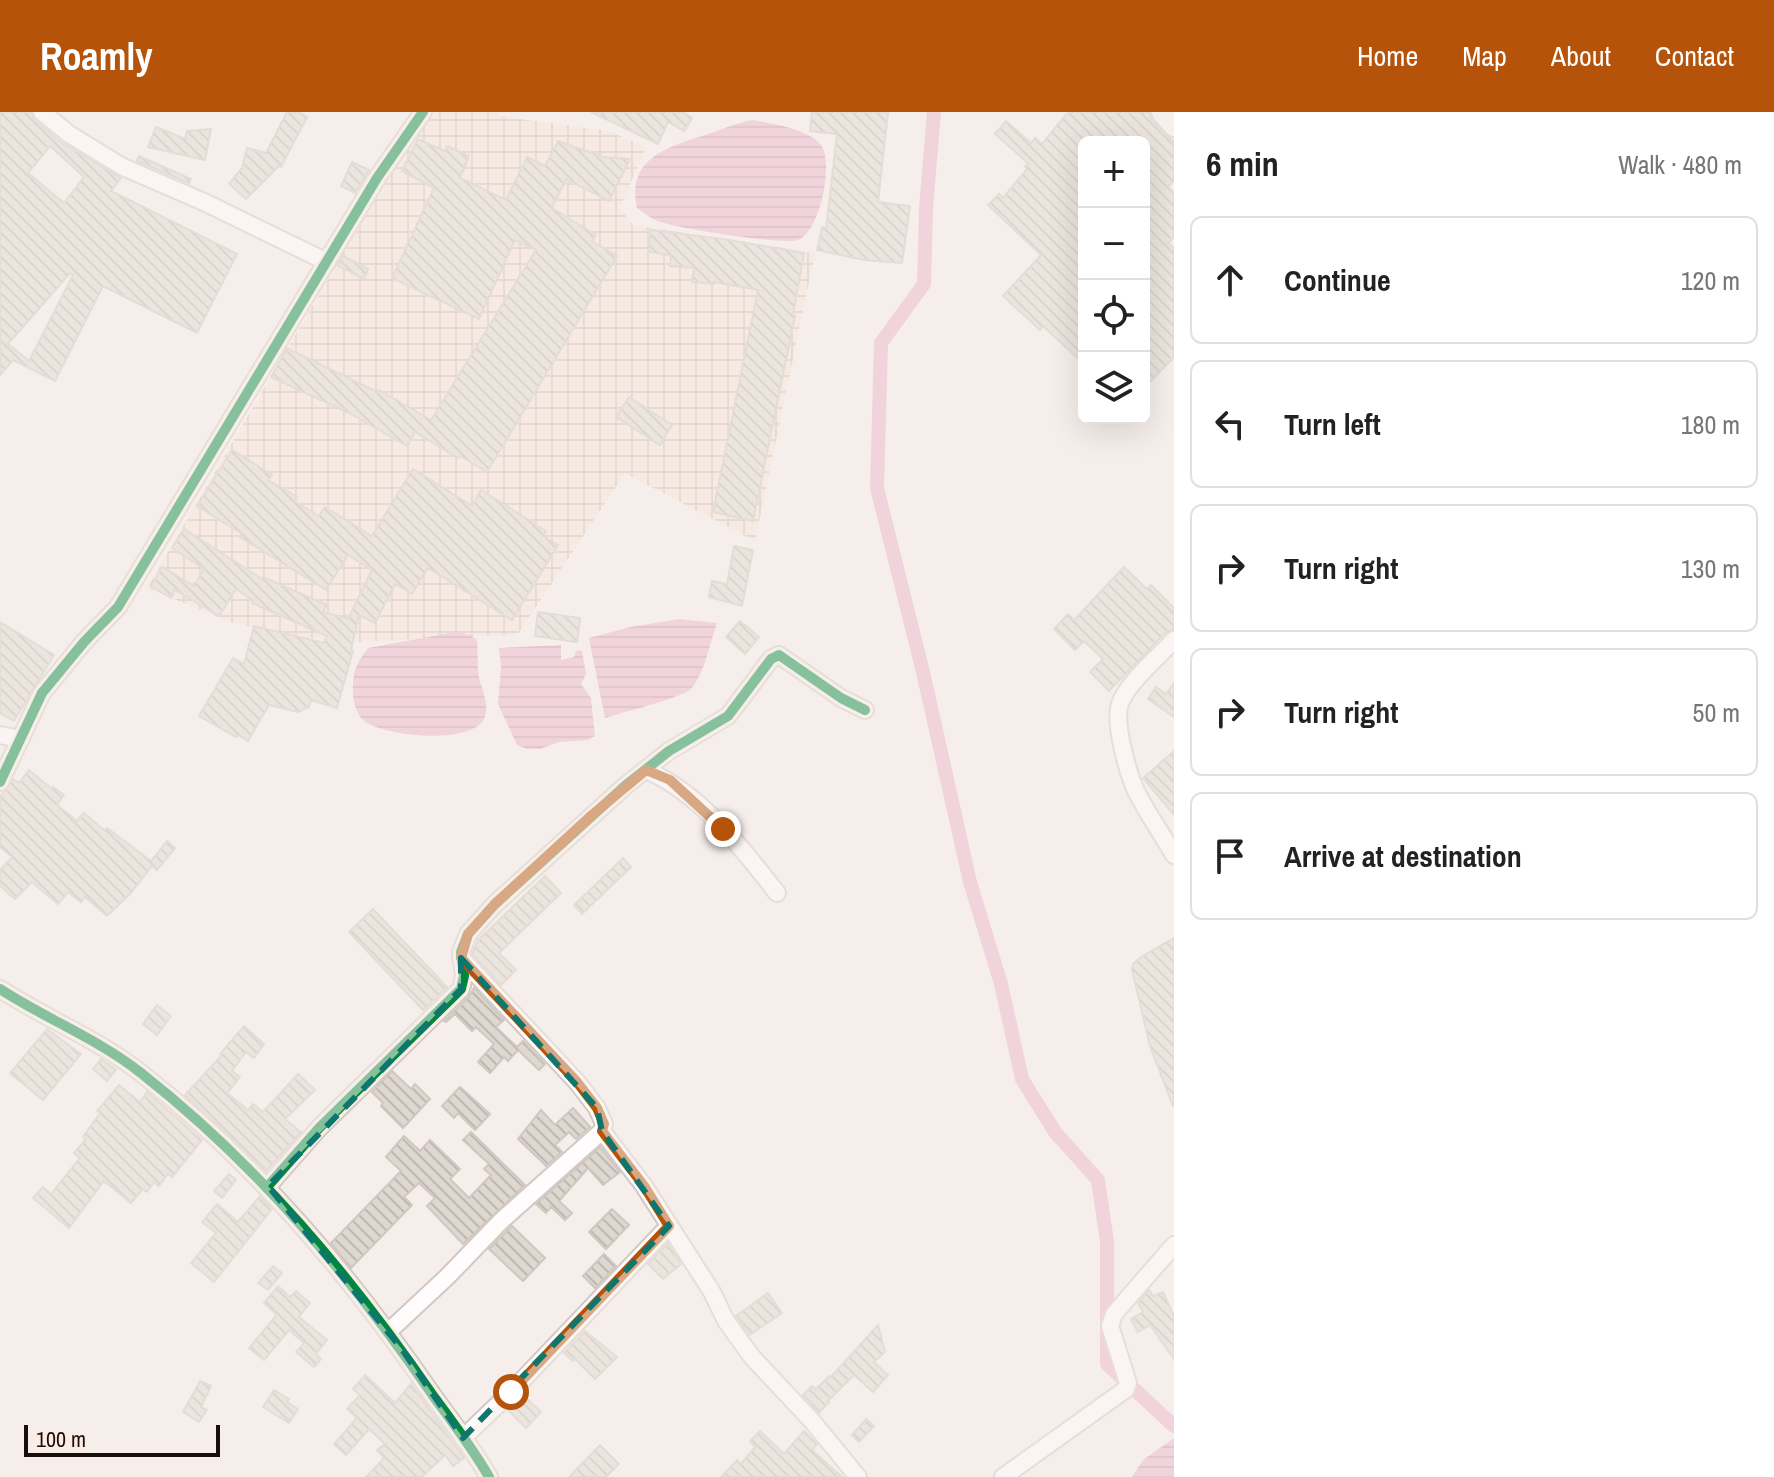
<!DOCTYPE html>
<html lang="en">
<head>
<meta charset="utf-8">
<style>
	:root { --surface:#fff; --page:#f6f6f6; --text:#222; --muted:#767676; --line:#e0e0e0; --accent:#b45309 }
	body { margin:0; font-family:"Archivo Narrow",sans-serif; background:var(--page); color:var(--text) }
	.controls { position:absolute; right:24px; top:24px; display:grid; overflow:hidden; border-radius:12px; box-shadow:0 8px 32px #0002 }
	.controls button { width:72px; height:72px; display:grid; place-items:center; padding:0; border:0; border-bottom:2px solid var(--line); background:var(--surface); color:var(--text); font:40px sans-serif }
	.scale { position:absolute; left:24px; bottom:20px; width:196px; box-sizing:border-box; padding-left:8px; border:4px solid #1a0f08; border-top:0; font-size:22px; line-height:28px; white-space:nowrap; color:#1a0f08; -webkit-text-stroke:6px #fbede5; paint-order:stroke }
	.stop { position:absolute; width:24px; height:24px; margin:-18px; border:6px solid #b45309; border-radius:50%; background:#fff }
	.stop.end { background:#b45309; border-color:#fff; box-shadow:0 2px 8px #0008 }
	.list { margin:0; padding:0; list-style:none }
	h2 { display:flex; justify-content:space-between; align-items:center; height:104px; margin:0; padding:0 32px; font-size:34px }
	h2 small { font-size:26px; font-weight:400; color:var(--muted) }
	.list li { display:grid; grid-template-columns:52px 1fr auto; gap:24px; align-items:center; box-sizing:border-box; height:128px; margin:0 16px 16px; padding:0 16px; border:2px solid var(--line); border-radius:12px }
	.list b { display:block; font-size:30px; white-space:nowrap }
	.list em { font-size:26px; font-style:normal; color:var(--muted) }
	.icon { flex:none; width:44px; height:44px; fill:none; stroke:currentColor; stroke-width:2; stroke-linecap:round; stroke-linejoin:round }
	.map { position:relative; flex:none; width:1174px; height:1365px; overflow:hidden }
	header { display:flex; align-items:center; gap:48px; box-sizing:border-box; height:112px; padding:0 40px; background:var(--accent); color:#fff }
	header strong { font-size:38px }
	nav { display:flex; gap:44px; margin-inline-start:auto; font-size:28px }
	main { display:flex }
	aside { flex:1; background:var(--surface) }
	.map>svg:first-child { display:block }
	.industrial { fill:url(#industrial-grid) }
	.water { fill:url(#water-rules) }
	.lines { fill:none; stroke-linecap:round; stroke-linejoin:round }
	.canal { stroke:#ecb2c9; stroke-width:14 }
	.building { fill:url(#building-back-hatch); stroke:#cfc8c0; stroke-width:2; fill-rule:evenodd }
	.minor-casing { stroke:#d2c9c3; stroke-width:20 }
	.major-casing { stroke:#cec9c6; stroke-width:24 }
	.minor { stroke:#fefcfc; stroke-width:16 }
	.major { stroke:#f8f0ee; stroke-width:20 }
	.cycleway-casing { stroke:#fbede5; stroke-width:15 }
	.cycleway { stroke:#00873e; stroke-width:10 }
	.route { stroke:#b45309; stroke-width:10 }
	.marked { fill:none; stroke:#0f766e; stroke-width:6; stroke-dasharray:16 10; stroke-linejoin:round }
</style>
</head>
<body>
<header>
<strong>Roamly</strong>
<nav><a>Home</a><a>Map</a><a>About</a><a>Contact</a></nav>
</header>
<main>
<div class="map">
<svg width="1174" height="1365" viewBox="0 0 1174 1365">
	<defs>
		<pattern id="industrial-grid" width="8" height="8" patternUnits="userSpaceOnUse" patternTransform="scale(2)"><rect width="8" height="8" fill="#f5e4da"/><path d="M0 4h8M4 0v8" fill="none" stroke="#d1c2ba"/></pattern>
		<pattern id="water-rules" width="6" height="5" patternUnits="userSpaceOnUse" patternTransform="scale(2)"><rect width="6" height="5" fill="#ecb2c9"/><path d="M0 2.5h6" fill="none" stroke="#ca98ab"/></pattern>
		<pattern id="building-back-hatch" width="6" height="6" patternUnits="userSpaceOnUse" patternTransform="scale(2)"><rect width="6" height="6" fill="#dfd8d0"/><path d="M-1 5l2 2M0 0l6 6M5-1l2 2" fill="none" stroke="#bfb8b1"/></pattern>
	</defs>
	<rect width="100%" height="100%" fill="#f6eeea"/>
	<path class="industrial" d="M426,0H498L504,5L609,19L646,35L620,96L633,113L815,141L755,429L625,361L518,522L341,531L235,512L147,476Z"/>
	<g class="water">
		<path d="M752,8C771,11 809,17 821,33C834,51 820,120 798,128C782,133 674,116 658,109C650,106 644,101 637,96C626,46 668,35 705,23C721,18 736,11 752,8Z"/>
		<path d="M679,507L717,511C710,531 705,559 692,576C685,585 620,601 605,606L589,526L630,515Z"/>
		<path d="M456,520L470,523L477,528C478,540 477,554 479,565C482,578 490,594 484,607C471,633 383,625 363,608C357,603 353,589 353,581C352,562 356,551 368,536Z"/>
		<path d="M561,533V548L574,545L576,539L582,538L586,562L581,572L591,586L595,624L587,628L559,630L540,637H527L517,633L498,592L501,555L499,536Z"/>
		<path d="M1174,1326V1365H1132L1143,1348Z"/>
	</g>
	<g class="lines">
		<path class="canal" d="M934,0L926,96L924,172L881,231L877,376L923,560L970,770L1001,872L1022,967L1055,1020L1098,1068L1107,1130V1252L1174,1314"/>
	</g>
	<g class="building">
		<path d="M0,0H31L35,9L62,31L121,66L111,79L237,142L197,221L103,174L55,269L13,248L0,263ZM50,34L84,65L64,91L28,61ZM70,161L73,163L29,249L8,232Z"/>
		<path d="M287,0H298L307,5L281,55L279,54L246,87L229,72L242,56L247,36L266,41Z"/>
		<path d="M591,0H683L692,6L684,19L668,10L658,32Z"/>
		<path d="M812,0H888L878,90L910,94L902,151L864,148L817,138L822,115L826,116L837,22L810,19Z"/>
		<path d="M1068,0H1149L1152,8L1174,30V68L1168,75L1174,81V125L1168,131L1174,136V245L1144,276V30H1084V252L1043,214L1040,218L1003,184L1041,143L988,93L999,82L1003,86L1027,57L1025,55L1028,52L1020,44L995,22L1006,9L1031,31L1035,26L1042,32Z"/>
		<path d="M156,15L185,27L187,19L211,17L205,48L148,35Z"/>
		<path d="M418,27L445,39L447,34L469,44L460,66L506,88L527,45L545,54L558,29L603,45L630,47L609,89L566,67L552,96L596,123L592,129L617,144L487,360L460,344L458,346L415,320L407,334L349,301L271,265L287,236L377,280L379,278L431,308L536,138L515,128L479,207L392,166L434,76L402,59Z"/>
		<path d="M139,44L191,67L189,71L137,49Z"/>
		<path d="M352,50L369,58L355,81L341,74Z"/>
		<path d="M651,118L723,127L804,141L793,203L795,204L753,409L713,400L758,178L714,170V172L692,170L694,156L670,154L671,143L648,140Z"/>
		<path d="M343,144L368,157L364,167L337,153Z"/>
		<path d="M629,285L672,313L660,333L616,305Z"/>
		<path d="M232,338L272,363L268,368L297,385L294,389L319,404L325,395L372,424L413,357L472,394L481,378L546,419L543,424L558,433L512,508L428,456L412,482L395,472L375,511L359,503L351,538L353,539L337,596L311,588L309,595L298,600L269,593L248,629L238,623L236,625L199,604L233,546L244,552L254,514L324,531L327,524L252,491L253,488L236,477L219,504L175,478L171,486L151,474L162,455L194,474L204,457L172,436L184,417L262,467L263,465L327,493L323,500L348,507L372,458L348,443L326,478L240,425L242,422L197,394Z"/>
		<path d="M734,434L753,438L742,494L709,485L712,469L727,472Z"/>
		<path d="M1124,455L1147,477L1151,473L1174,496V517L1166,520L1109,579L1090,560L1103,547L1084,529L1075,538L1054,517L1068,502L1074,508Z"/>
		<path d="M538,500L580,506L577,530L535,524Z"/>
		<path d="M740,509L759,525L745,542L726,525Z"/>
		<path d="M0,510L54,543L14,609L0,601Z"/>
		<path d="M1174,571V605L1148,587L1156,575L1166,582Z"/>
		<path d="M1174,639V703L1143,666Z"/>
		<path d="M29,658L52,677L53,675L64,683L57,693L77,709L84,701L105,719L107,716L151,749L167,729L175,736L157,758L152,754L130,782L107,804L85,785L81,790L68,780L58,792L32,770L15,787L0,774V758L12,745L0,735V685L13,667L19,671Z"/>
		<path d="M623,746L631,755L582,802L574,793Z"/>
		<path d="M545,764L561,781L499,841L516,858L501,873L472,842L478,828Z"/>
		<path d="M373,797L447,875L423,898L349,820Z"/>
		<path d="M1174,826V994H1173L1150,934L1132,858L1133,852L1141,845Z"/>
		<path d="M474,876L504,908L496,915L517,935L523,929L545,952L539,958L518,938L508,949L504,945L490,961L478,950L494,932L476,915L472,919L455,902L446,910L444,909L469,885Z"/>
		<path d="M157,893L171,904L157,923L143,912Z"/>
		<path d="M244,914L264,932L254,946L246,940L232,959L240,965L227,981L248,998L253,992L263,1000L298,962L315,978L285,1007L301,1020L266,1059L185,983L222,943L220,942Z"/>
		<path d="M47,917L81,942L43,988L10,961Z"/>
		<path d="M101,947L116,958L107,969L93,957Z"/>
		<path d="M392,959L411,977L415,972L430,987L403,1016L381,994L383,991L372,980Z"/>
		<path d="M119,973L140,990L147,980L202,1028L172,1065L168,1062L159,1074L154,1070L147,1080L143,1077L131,1091L104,1069L69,1116L33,1086L43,1075L51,1082L80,1046L74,1041L86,1027L83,1025L100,1001L97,999Z"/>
		<path d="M460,975L490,1002L475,1018L458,1001L454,1006L442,994Z"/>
		<path d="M573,996L590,1015L576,1027L569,1020L555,1033L562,1040L546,1054L518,1027L541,998L555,1013Z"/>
		<path d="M471,1020L525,1073L463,1132L427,1094L435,1086L419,1071L404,1085L412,1093L351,1156L331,1131L401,1059L386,1045L396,1033L404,1024L420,1039L430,1028L460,1057L450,1067L469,1086L491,1063L484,1057L489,1052L463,1028Z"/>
		<path d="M600,1035L620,1060L603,1073L588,1056L559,1089L572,1101L565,1108L551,1095L546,1101L536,1092Z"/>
		<path d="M229,1062L236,1068L222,1086L214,1079Z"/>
		<path d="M260,1084L272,1097L214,1170L191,1151L216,1121L202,1110L217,1092L238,1110Z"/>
		<path d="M612,1097L629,1113L606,1137L589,1120Z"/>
		<path d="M512,1114L545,1146L523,1169L489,1137Z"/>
		<path d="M668,1131L681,1152L663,1167L648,1152Z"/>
		<path d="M604,1142L616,1154L595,1176L583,1164Z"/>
		<path d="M273,1154L282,1161L268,1178L258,1171Z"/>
		<path d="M278,1174L290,1185L296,1179L310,1191L299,1205L327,1228L316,1242L321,1247L314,1255L296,1240L304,1231L289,1218L264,1248L249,1236L275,1205L276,1202L264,1191Z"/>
		<path d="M1149,1178L1153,1184L1163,1180L1174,1204V1247L1150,1213L1138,1220L1131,1207L1143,1200L1138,1191Z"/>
		<path d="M768,1181L782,1201L750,1223L736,1204Z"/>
		<path d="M878,1213L885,1240L874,1250L888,1263L873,1280L854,1263L828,1289L829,1290L819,1301L803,1283L812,1274L816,1277L829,1264L831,1265Z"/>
		<path d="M585,1219L617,1245L595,1267L575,1247L573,1249L564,1241Z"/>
		<path d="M365,1263L395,1291L411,1272L464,1346L453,1354L445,1343L422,1365H366L384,1346L377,1338L385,1332L369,1317L346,1343L334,1332L357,1306L347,1297L360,1283L353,1277Z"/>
		<path d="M200,1269L211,1274L201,1295L207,1298L199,1310L183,1300Z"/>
		<path d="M274,1278L289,1287L287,1290L298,1297L289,1311L263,1295Z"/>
		<path d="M523,1283L541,1300L526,1316L508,1298Z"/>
		<path d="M866,1307L874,1314L859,1330L852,1323Z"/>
		<path d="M760,1319L784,1342L804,1319L817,1332L812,1338L842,1365H721L737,1348L741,1352L755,1335L750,1329Z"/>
		<path d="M600,1333L619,1352L606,1365H569Z"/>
	</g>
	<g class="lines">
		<g class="minor-casing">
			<g id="minor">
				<path d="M42,0L69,22L123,55L204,90L327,150"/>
				<path d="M1174,528C1158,545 1130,569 1121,589C1112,607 1128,661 1136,679C1147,701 1162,722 1174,743"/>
				<path d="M0,623L21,627"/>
				<path d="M646,658C700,681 741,735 777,781"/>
				<path d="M0,670L42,581L84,530L118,495L377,66L423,0"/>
				<path d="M461,846L577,970L597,996L604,1012L602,1019L644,1074L712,1180L726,1209L752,1245L812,1309L858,1365"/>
				<path d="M0,877C46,907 98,927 141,961C258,1053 350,1163 434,1285C453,1311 473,1337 489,1365"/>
				<path d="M268,1074L319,1016L461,877L464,864L461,840L468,822L495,792L625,674L669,639L728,604L771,547L779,543L841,586L865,598"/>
				<path d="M388,1220L447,1165L501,1109L602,1019"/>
				<path d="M463,1326L511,1280L669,1114"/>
				<path d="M1003,1365L1126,1277L1128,1271L1110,1214L1114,1202L1174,1133"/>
			</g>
		</g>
		<g class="major-casing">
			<path id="major" d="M1162,0L1174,14"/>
		</g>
		<use href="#minor" class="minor"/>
		<use href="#major" class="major"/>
		<g class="cycleway-casing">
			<g id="cycleway">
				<path d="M0,670L42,581L84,530L118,495L377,66L423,0"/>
				<path d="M0,877C46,907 98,927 141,961C258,1053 350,1163 434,1285C453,1311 473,1337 489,1365"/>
				<path d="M268,1074L319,1016L461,877L464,864L461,840L468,822L495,792L625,674L669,639L728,604L771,547L779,543L841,586L865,598"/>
			</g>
		</g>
		<use href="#cycleway" class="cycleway"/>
	</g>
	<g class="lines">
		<path class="route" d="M511,1280L669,1114L644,1074L602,1019L604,1012L597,996L577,970L461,846L468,822L495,792L592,703L646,658L670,668L723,717"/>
	</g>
	<path d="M0 0H1174V1365H0ZM461,846L597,996L602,1019L669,1114L463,1326L401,1236L268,1074L461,877Z" fill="#f6eeea" fill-opacity=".55" fill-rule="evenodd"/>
	<path class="marked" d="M461,846L597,996L602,1019L669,1114L463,1326L401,1236L268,1074L461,877Z"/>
</svg>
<div class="controls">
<button>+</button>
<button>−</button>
<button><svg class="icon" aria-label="locate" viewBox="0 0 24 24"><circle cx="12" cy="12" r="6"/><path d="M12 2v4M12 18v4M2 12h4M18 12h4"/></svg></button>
<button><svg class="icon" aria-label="layers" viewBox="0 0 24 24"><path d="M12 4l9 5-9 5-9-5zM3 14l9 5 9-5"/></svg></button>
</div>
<div class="scale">100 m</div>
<div class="stop" style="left:511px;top:1280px"></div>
<div class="stop end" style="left:723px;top:717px"></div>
</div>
<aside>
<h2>6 min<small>Walk · 480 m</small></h2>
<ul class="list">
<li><svg class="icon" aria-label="ahead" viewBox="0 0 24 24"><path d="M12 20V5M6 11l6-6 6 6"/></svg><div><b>Continue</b></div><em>120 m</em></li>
<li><svg class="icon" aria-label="left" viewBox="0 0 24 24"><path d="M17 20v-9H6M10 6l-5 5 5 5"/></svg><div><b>Turn left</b></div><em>180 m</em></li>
<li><svg class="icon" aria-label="right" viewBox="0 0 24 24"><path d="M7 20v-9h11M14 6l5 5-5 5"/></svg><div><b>Turn right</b></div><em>130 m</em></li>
<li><svg class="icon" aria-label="right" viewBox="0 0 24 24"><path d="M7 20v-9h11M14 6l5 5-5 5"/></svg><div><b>Turn right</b></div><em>50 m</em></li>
<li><svg class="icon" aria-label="arrive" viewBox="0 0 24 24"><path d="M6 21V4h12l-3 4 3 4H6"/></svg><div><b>Arrive at destination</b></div></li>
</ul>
</aside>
</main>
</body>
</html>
